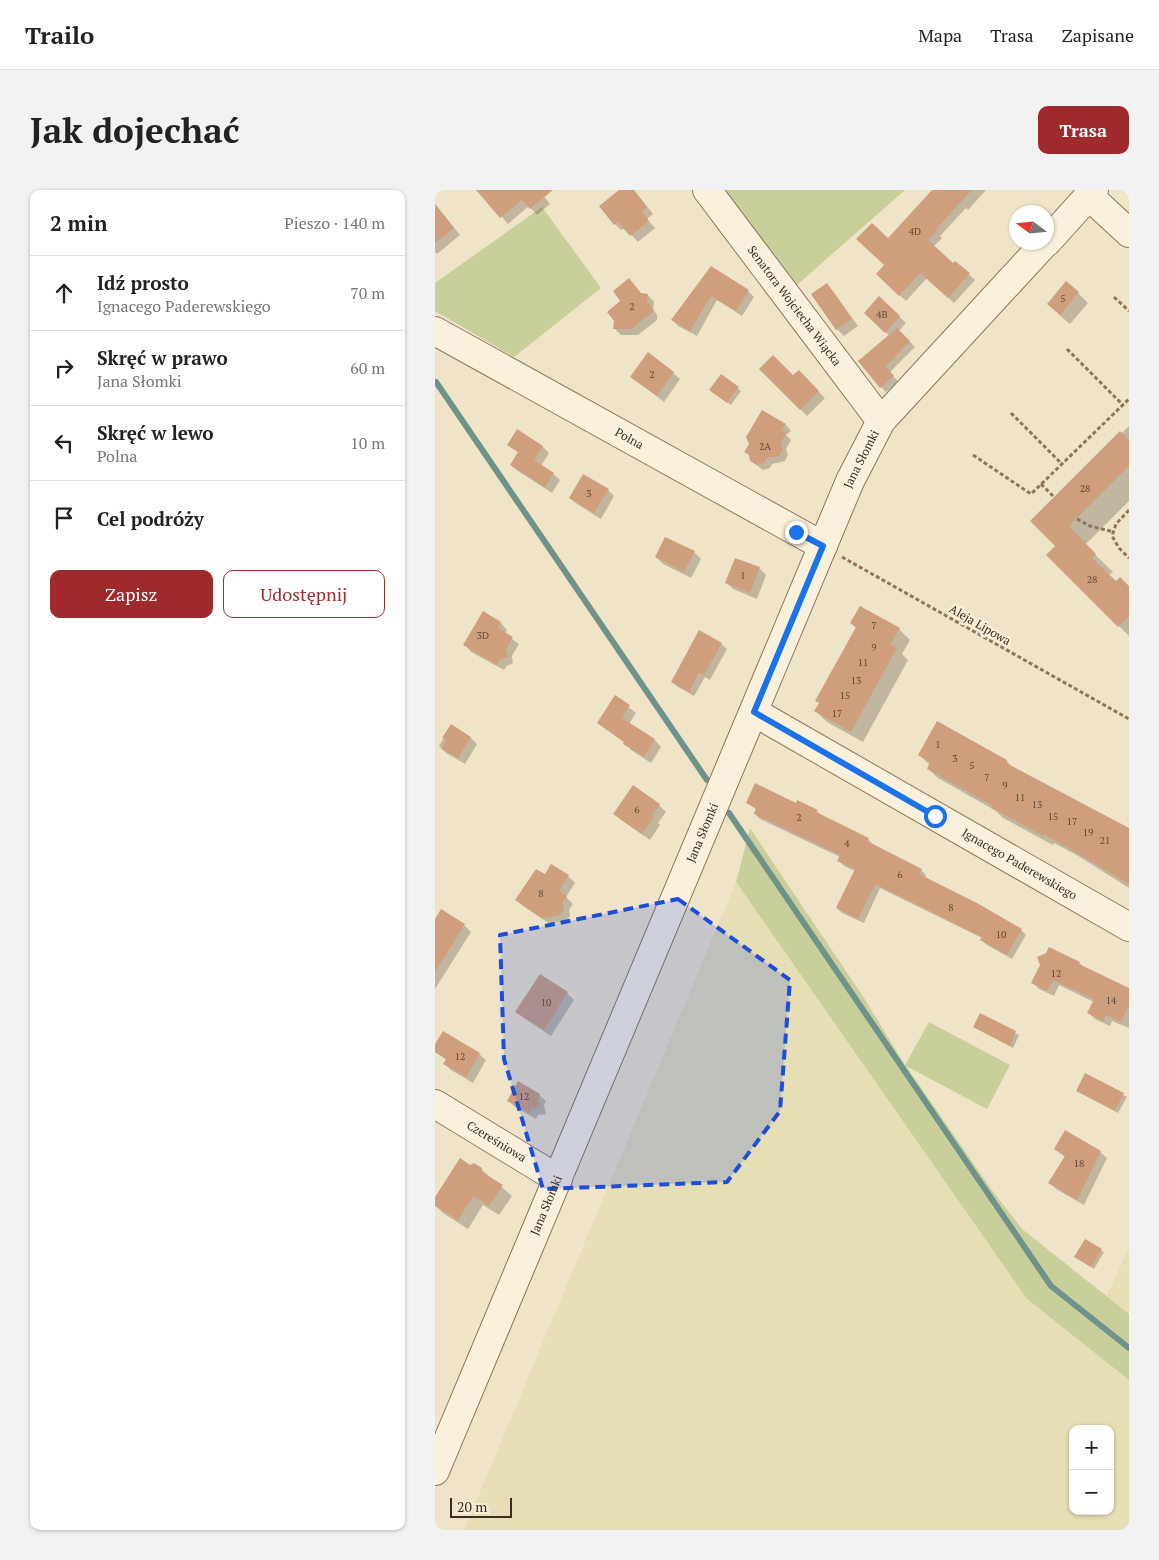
<!DOCTYPE html>
<html lang="pl">
<head>
<meta charset="utf-8">
<style>
	:root { --surface:#fff; --page:#f2f2f2; --text:#222; --muted:#767676; --line:#e0e0e0; --accent:#9e2a2b }
	body { margin:0; font-family:"PT Serif",serif; background:var(--page); color:var(--text) }
	.controls { position:absolute; right:15px; bottom:15px; display:grid; overflow:hidden; border-radius:10px; box-shadow:0 1px 4px #0004 }
	.controls button { width:45px; height:45px; display:grid; place-items:center; padding:0; border:0; border-bottom:1px solid var(--line); background:var(--surface); color:var(--text); font:25px sans-serif }
	.compass { position:absolute; left:574px; top:15px; width:45px; height:45px; border-radius:50%; background:var(--surface); box-shadow:0 1px 4px #0004; rotate:285deg }
	.scale { position:absolute; left:15px; bottom:12px; width:62px; box-sizing:border-box; padding-left:5px; border:2px solid #3d2e20; border-top:0; font-size:14px; line-height:18px; white-space:nowrap; color:#3d2e20; -webkit-text-stroke:4px #f7eed8; paint-order:stroke }
	.stop { position:absolute; width:15px; height:15px; margin:-11px; border:4px solid #1a73e8; border-radius:50%; background:#fff }
	.stop.end { background:#1a73e8; border-color:#fff; box-shadow:0 1px 5px #0008 }
	.list { margin:0; padding:0; list-style:none }
	h2 { display:flex; justify-content:space-between; align-items:center; height:65px; margin:0; padding:0 20px; font-size:21px }
	h2 small { font-size:16px; font-weight:400; color:var(--muted) }
	.list li { display:grid; grid-template-columns:32px 1fr auto; gap:15px; align-items:center; box-sizing:border-box; height:75px; padding:0 20px; border-top:1px solid var(--line) }
	.list b { display:block; font-size:19px; white-space:nowrap }
	.list p { margin:0; font-size:16px; white-space:nowrap; color:var(--muted) }
	.list em { font-size:16px; font-style:normal; color:var(--muted) }
	.actions { display:flex; gap:10px; padding:15px 20px }
	.actions a { flex:1; padding:11px 0; border:1px solid var(--accent); border-radius:10px; text-align:center; font-size:18px; color:var(--accent) }
	.actions .main { background:var(--accent); color:#fff }
	.icon { flex:none; width:28px; height:28px; fill:none; stroke:currentColor; stroke-width:2; stroke-linecap:round; stroke-linejoin:round }
	.map { position:relative; flex:none; width:694px; height:1340px; overflow:hidden; border-radius:10px }
	header { display:flex; align-items:center; gap:30px; box-sizing:border-box; height:70px; padding:0 25px; background:var(--surface); border-bottom:1px solid var(--line) }
	header strong { font-size:24px }
	nav { display:flex; gap:28px; margin-inline-start:auto; font-size:18px }
	.intro { display:flex; align-items:center; justify-content:space-between; box-sizing:border-box; height:120px; padding:0 30px }
	h1 { margin:0; font-size:35px }
	.button { padding:12px 22px; border-radius:10px; background:var(--accent); color:#fff; font-size:18px; font-weight:700 }
	main { display:flex; gap:30px; padding:0 30px }
	aside { flex:1; background:var(--surface); border-radius:10px; box-shadow:0 1px 4px #0004 }
	.map>svg:first-child { display:block }
	.farmland { fill:#e6deb5; fill-rule:evenodd }
	.green { fill:#c9cf9b }
	.shadow { fill:#0003 }
	.lines { fill:none; stroke-linecap:round; stroke-linejoin:round }
	.stream { stroke:#6f938a; stroke-width:6 }
	.building { fill:#cf9f7d }
	.minor-casing { stroke:#8d765c; stroke-width:30 }
	.path { stroke:#8d765c; stroke-width:3; stroke-dasharray:4 2.5; stroke-linecap:butt }
	.minor { stroke:#faf1dc; stroke-width:28 }
	.route { stroke:#1a73e8; stroke-width:6 }
	.marked { fill:#1d4ed8; fill-opacity:0.2; stroke:#1d4ed8; stroke-width:4; stroke-dasharray:10 6; stroke-linejoin:round }
	.labels { text-anchor:middle; stroke-width:5; stroke-linejoin:round; paint-order:stroke }
	.number-label { font-size:10px; fill:#624a37 }
	.street-label { font-size:12px; fill:#3d2e20; stroke:#f7eed8 }
</style>
</head>
<body>
<header>
<strong>Trailo</strong>
<nav><a>Mapa</a><a>Trasa</a><a>Zapisane</a></nav>
</header>
<div class="intro"><h1>Jak dojechać</h1><a class="button">Trasa</a></div>
<main>
<aside>
<h2>2 min<small>Pieszo · 140 m</small></h2>
<ul class="list">
<li><svg class="icon" aria-label="ahead" viewBox="0 0 24 24"><path d="M12 20V5M6 11l6-6 6 6"/></svg><div><b>Idź prosto</b><p>Ignacego Paderewskiego</p></div><em>70 m</em></li>
<li><svg class="icon" aria-label="right" viewBox="0 0 24 24"><path d="M7 20v-9h11M14 6l5 5-5 5"/></svg><div><b>Skręć w prawo</b><p>Jana Słomki</p></div><em>60 m</em></li>
<li><svg class="icon" aria-label="left" viewBox="0 0 24 24"><path d="M17 20v-9H6M10 6l-5 5 5 5"/></svg><div><b>Skręć w lewo</b><p>Polna</p></div><em>10 m</em></li>
<li><svg class="icon" aria-label="arrive" viewBox="0 0 24 24"><path d="M6 21V4h12l-3 4 3 4H6"/></svg><div><b>Cel podróży</b></div></li>
</ul>
<div class="actions"><a class="main">Zapisz</a><a>Udostępnij</a></div>
</aside>
<div class="map">
<svg width="694" height="1340" viewBox="0 0 694 1340">
	<rect width="100%" height="100%" fill="#f0e4c8"/>
	<g class="farmland">
		<path d="M301,692L592,1109L694,1190V1340H29ZM638,1239H675V1321H638Z"/>
		<path d="M694,1058V1124L671,1107Z"/>
	</g>
	<g class="green">
		<path d="M286,0H470L362,95Z"/>
		<path d="M107,17L166,98L79,167L0,121V93Z"/>
		<path d="M315,638L429,808L470,875L494,832L575,875L552,919L471,876L559,1003L587,1039L694,1124V1190L592,1109L301,692Z"/>
	</g>
	<g class="shadow">
		<path d="M52,0H104L115,14L102,25L94,16L73,34L47,4Z"/>
		<path d="M186,0H199L218,24L212,29L220,38L203,52L190,38L186,40L180,34Z"/>
		<path d="M499,0H551L533,20L531,18L505,46L507,48L498,57L518,75L520,72L540,90L519,113L492,88L471,111L448,90L453,50Z"/>
		<path d="M0,14L25,45L2,64L0,62Z"/>
		<path d="M276,77L313,101L319,107L307,126L282,110L262,146L243,136L238,130Z"/>
		<path d="M391,95L398,101L423,136L409,146L402,139Z"/>
		<path d="M643,103L653,113L635,134L623,124Z"/>
		<path d="M207,104L213,105L219,112L218,119L222,125V130L203,145H186L179,138L180,131Z"/>
		<path d="M444,108L471,133L464,141L480,157L455,182L463,192L451,202L446,197L455,146L430,123Z"/>
		<path d="M326,179L358,187L363,182L390,208L372,226Z"/>
		<path d="M238,183L245,189L229,212L197,187Z"/>
		<path d="M286,186L306,201L296,215L279,202Z"/>
		<path d="M327,222L351,235L356,241L351,245L356,250L351,259L353,265L350,271L337,274L335,278L328,280L316,271L315,267L311,262L315,254Z"/>
		<path d="M694,236V311L650,355L678,382L674,385L694,404V446L613,365L622,356L686,244Z"/>
		<path d="M73,254L107,256L114,263L106,276L118,284L125,290L117,303L83,281L76,275L84,263Z"/>
		<path d="M173,300L179,306L166,329L142,314L135,308Z"/>
		<path d="M259,362L266,369L256,388L228,374L221,367Z"/>
		<path d="M324,378L331,385L322,409L298,399L292,393Z"/>
		<path d="M425,417L464,439L475,450L467,464L473,470L428,552L392,532L381,521L421,438L416,433Z"/>
		<path d="M48,423L66,433L72,440L70,444L84,454L77,466L78,473L72,476L69,480L36,462L30,455Z"/>
		<path d="M286,454L292,459L275,490L270,487L259,506L243,497L237,492Z"/>
		<path d="M181,507L201,523L194,534L220,550L226,557L216,573L196,560L190,553L163,533Z"/>
		<path d="M502,533L572,571L578,578L694,640V698L645,667L619,653L618,655L568,628L561,621L503,588L493,578L495,575L484,565Z"/>
		<path d="M16,536L36,548L42,554L30,574L11,563L4,556Z"/>
		<path d="M312,613L362,615L382,621L387,626L433,649L438,655L486,680L491,685L489,689L586,740L591,745L577,769L552,755L546,750L547,748L445,698L429,733L407,723L402,718L420,681L409,676L403,670L405,667L325,629L320,624L322,620Z"/>
		<path d="M224,615L231,622L223,633L225,635L215,650L186,630L180,624Z"/>
		<path d="M110,686H133L140,693L131,707L138,714L134,720L135,726L131,731L115,734L88,716L82,710Z"/>
		<path d="M0,731L29,735L36,742L0,799Z"/>
		<path d="M644,773L651,779L694,800V838L677,831L675,836L660,829L654,823L659,812L624,795L619,806L604,799L598,793Z"/>
		<path d="M132,803L139,810L116,846L89,828L82,822Z"/>
		<path d="M545,825L584,845L578,858L539,837Z"/>
		<path d="M0,856L44,864L51,870L38,893L16,880L10,874L12,870L0,862Z"/>
		<path d="M651,885L692,907L683,923L643,901Z"/>
		<path d="M104,905L111,911L109,915L111,924L103,925L101,929L80,917L73,910Z"/>
		<path d="M620,959L665,962L672,968L649,1015L621,999L615,993L630,967Z"/>
		<path d="M35,976L46,979L77,1006L64,1025L48,1015L33,1039L8,1023L0,1015V1010Z"/>
		<path d="M666,1060L669,1062L659,1079L640,1067Z"/>
	</g>
	<g class="lines">
		<g class="stream">
			<path d="M1,192L272,590"/>
			<path d="M294,623L616,1096L694,1158"/>
		</g>
	</g>
	<g class="building">
		<path d="M41,0H118L95,19L87,10L65,28Z"/>
		<path d="M184,0H199L212,17L207,21L214,31L195,46L183,32L179,35L164,16Z"/>
		<path d="M497,0H537L500,40L502,41L493,50L518,73L520,71L535,83L513,108L485,83L464,106L441,84L449,75L421,49L437,33L453,48Z"/>
		<path d="M0,14L19,38L0,53Z"/>
		<path d="M276,76L314,100L301,121L276,106L255,141L236,130Z"/>
		<path d="M194,88L206,103L213,104L212,111L219,121L196,139H178L179,131L172,122L185,111L178,101Z"/>
		<path d="M631,91L644,102L625,125L612,114Z"/>
		<path d="M392,93L417,129L401,140L376,104Z"/>
		<path d="M444,106L465,126L450,143L429,123Z"/>
		<path d="M462,138L475,151L451,176L459,186L445,198L423,171Z"/>
		<path d="M213,162L239,182L222,206L195,187Z"/>
		<path d="M338,165L358,185L364,180L384,201L365,220L324,179Z"/>
		<path d="M286,184L304,197L292,213L274,200Z"/>
		<path d="M327,220L351,234L346,240L351,243L346,253L348,259L344,266L332,268L329,273L322,275L315,271L314,265L309,262L314,254L311,247Z"/>
		<path d="M82,239L108,256L99,270L119,283L110,297L75,275L83,262L72,255Z"/>
		<path d="M685,241L694,250V276L634,336L661,364L657,368L681,391L685,387L694,396V427L683,437L611,365L620,356L595,331Z"/>
		<path d="M148,284L174,299L159,323L134,308Z"/>
		<path d="M230,347L260,361L249,382L220,367Z"/>
		<path d="M300,368L325,377L315,403L290,393Z"/>
		<path d="M425,416L465,438L455,454L462,458L416,542L379,521L384,513L380,511L421,437L415,433Z"/>
		<path d="M48,421L66,432L63,438L78,447L71,459L73,467L65,469L62,475L28,455Z"/>
		<path d="M264,440L287,453L269,485L264,483L254,502L236,492Z"/>
		<path d="M180,505L195,515L187,528L220,549L209,567L188,554L189,552L162,533Z"/>
		<path d="M502,531L572,570L571,573L694,638V694L609,644L608,646L566,623L556,618L558,616L492,579L495,572L483,565Z"/>
		<path d="M16,534L36,547L23,568L6,559L12,550L7,548Z"/>
		<path d="M320,593L361,613L362,610L383,620L381,622L434,648L432,651L487,679L484,684L542,713L587,739L572,765L545,750L547,747L440,694L423,729L401,718L420,679L402,671L405,665L319,624L321,618L311,613Z"/>
		<path d="M198,595L225,614L217,626L219,627L207,644L178,624Z"/>
		<path d="M116,674L134,685L124,701L132,706L128,713L129,718L125,725L107,728L80,710L101,679L110,684Z"/>
		<path d="M6,719L30,734L0,782V729Z"/>
		<path d="M614,757L645,772L644,774L694,798V815L686,832L671,825L668,831L652,823L659,809L618,790L612,801L596,793L605,775L602,767L611,763Z"/>
		<path d="M105,784L133,802L109,840L80,822Z"/>
		<path d="M545,823L581,841L575,856L538,837Z"/>
		<path d="M8,841L45,863L31,887L8,874L11,869L0,862V854Z"/>
		<path d="M650,883L689,903L680,921L641,901Z"/>
		<path d="M83,891L105,904L103,908L105,917L96,919L94,923L72,911Z"/>
		<path d="M630,940L666,961L642,1010L613,993L630,966L619,959Z"/>
		<path d="M25,968L35,975L39,973L47,978V982L68,995L54,1016L38,1006L23,1030L0,1016V1007Z"/>
		<path d="M650,1049L667,1059L656,1077L639,1067Z"/>
	</g>
	<g class="lines">
		<g class="minor-casing">
			<g id="minor">
				<path id="s1" d="M272,0L446,231"/>
				<path d="M654,6L694,43"/>
				<path d="M612,52L659,0"/>
				<path id="s2" d="M0,141L388,356"/>
				<path id="s3" d="M319,522L694,737"/>
				<path id="s4" d="M0,914L123,989"/>
				<path id="s5" d="M0,1281L415,291L446,231L611,52"/>
			</g>
		</g>
		<g class="path">
			<path d="M679,107L694,121"/>
			<path d="M632,159L688,215"/>
			<path d="M576,223L627,274"/>
			<path d="M538,265L596,304L694,209"/>
			<path d="M606,294L619,307"/>
			<path d="M694,320L681,334L677,346L684,358L694,368"/>
			<path d="M642,329L655,336L679,342"/>
			<path d="M407,367L694,529"/>
		</g>
		<use href="#minor" class="minor"/>
	</g>
	<g class="lines">
		<path class="route" d="M361,342L388,356L319,522L500,626"/>
	</g>
	<path class="marked" d="M243,709L355,790L345,921L292,992L108,999L69,869L65,745Z"/>
	<g class="labels">
		<g class="number-label">
			<text x="480" y="45">4D</text>
			<text x="628" y="112">5</text>
			<text x="197" y="120">2</text>
			<text x="447" y="128">4B</text>
			<text x="217" y="188">2</text>
			<text x="330" y="260">2A</text>
			<text x="650" y="302">28</text>
			<text x="154" y="307">3</text>
			<text x="308" y="389">1</text>
			<text x="657" y="393">28</text>
			<text x="439" y="439">7</text>
			<text x="48" y="449">3D</text>
			<text x="439" y="461">9</text>
			<text x="428" y="476">11</text>
			<text x="421" y="494">13</text>
			<text x="410" y="509">15</text>
			<text x="402" y="527">17</text>
			<text x="503" y="558">1</text>
			<text x="520" y="572">3</text>
			<text x="537" y="579">5</text>
			<text x="552" y="591">7</text>
			<text x="570" y="599">9</text>
			<text x="585" y="611">11</text>
			<text x="602" y="618">13</text>
			<text x="202" y="623">6</text>
			<text x="618" y="630">15</text>
			<text x="364" y="631">2</text>
			<text x="637" y="635">17</text>
			<text x="653" y="646">19</text>
			<text x="670" y="654">21</text>
			<text x="412" y="657">4</text>
			<text x="465" y="688">6</text>
			<text x="106" y="707">8</text>
			<text x="516" y="721">8</text>
			<text x="566" y="748">10</text>
			<text x="621" y="787">12</text>
			<text x="676" y="814">14</text>
			<text x="111" y="816">10</text>
			<text x="25" y="870">12</text>
			<text x="89" y="910">12</text>
			<text x="644" y="977">18</text>
		</g>
		<g class="street-label">
			<text dy="4" stroke="none"><textPath href="#s1" startOffset="145">Senatora Wojciecha Wiącka</textPath></text>
			<text dy="4" stroke="none"><textPath href="#s2" startOffset="222">Polna</textPath></text>
			<text dy="4" stroke="none"><textPath href="#s5" startOffset="1098">Jana Słomki</textPath></text>
			<text transform="translate(545 435) rotate(30)" y="4">Aleja Lipowa</text>
			<text dy="4" stroke="none"><textPath href="#s5" startOffset="692">Jana Słomki</textPath></text>
			<text dy="4" stroke="none"><textPath href="#s3" startOffset="306">Ignacego Paderewskiego</textPath></text>
			<text dy="4" stroke="none"><textPath href="#s4" startOffset="72">Czereśniowa</textPath></text>
			<text dy="4" stroke="none"><textPath href="#s5" startOffset="288">Jana Słomki</textPath></text>
		</g>
	</g>
</svg>
<div class="controls">
<button>+</button>
<button>−</button>
</div>
<svg class="compass" viewBox="-18 -18 36 36"><path d="M0-13l5 13h-10z" fill="#e53935"/><path d="M0 13l5-13h-10z" fill="#767676"/></svg>
<div class="scale">20 m</div>
<div class="stop" style="left:500px;top:626px"></div>
<div class="stop end" style="left:361px;top:342px"></div>
</div>
</main>
</body>
</html>
